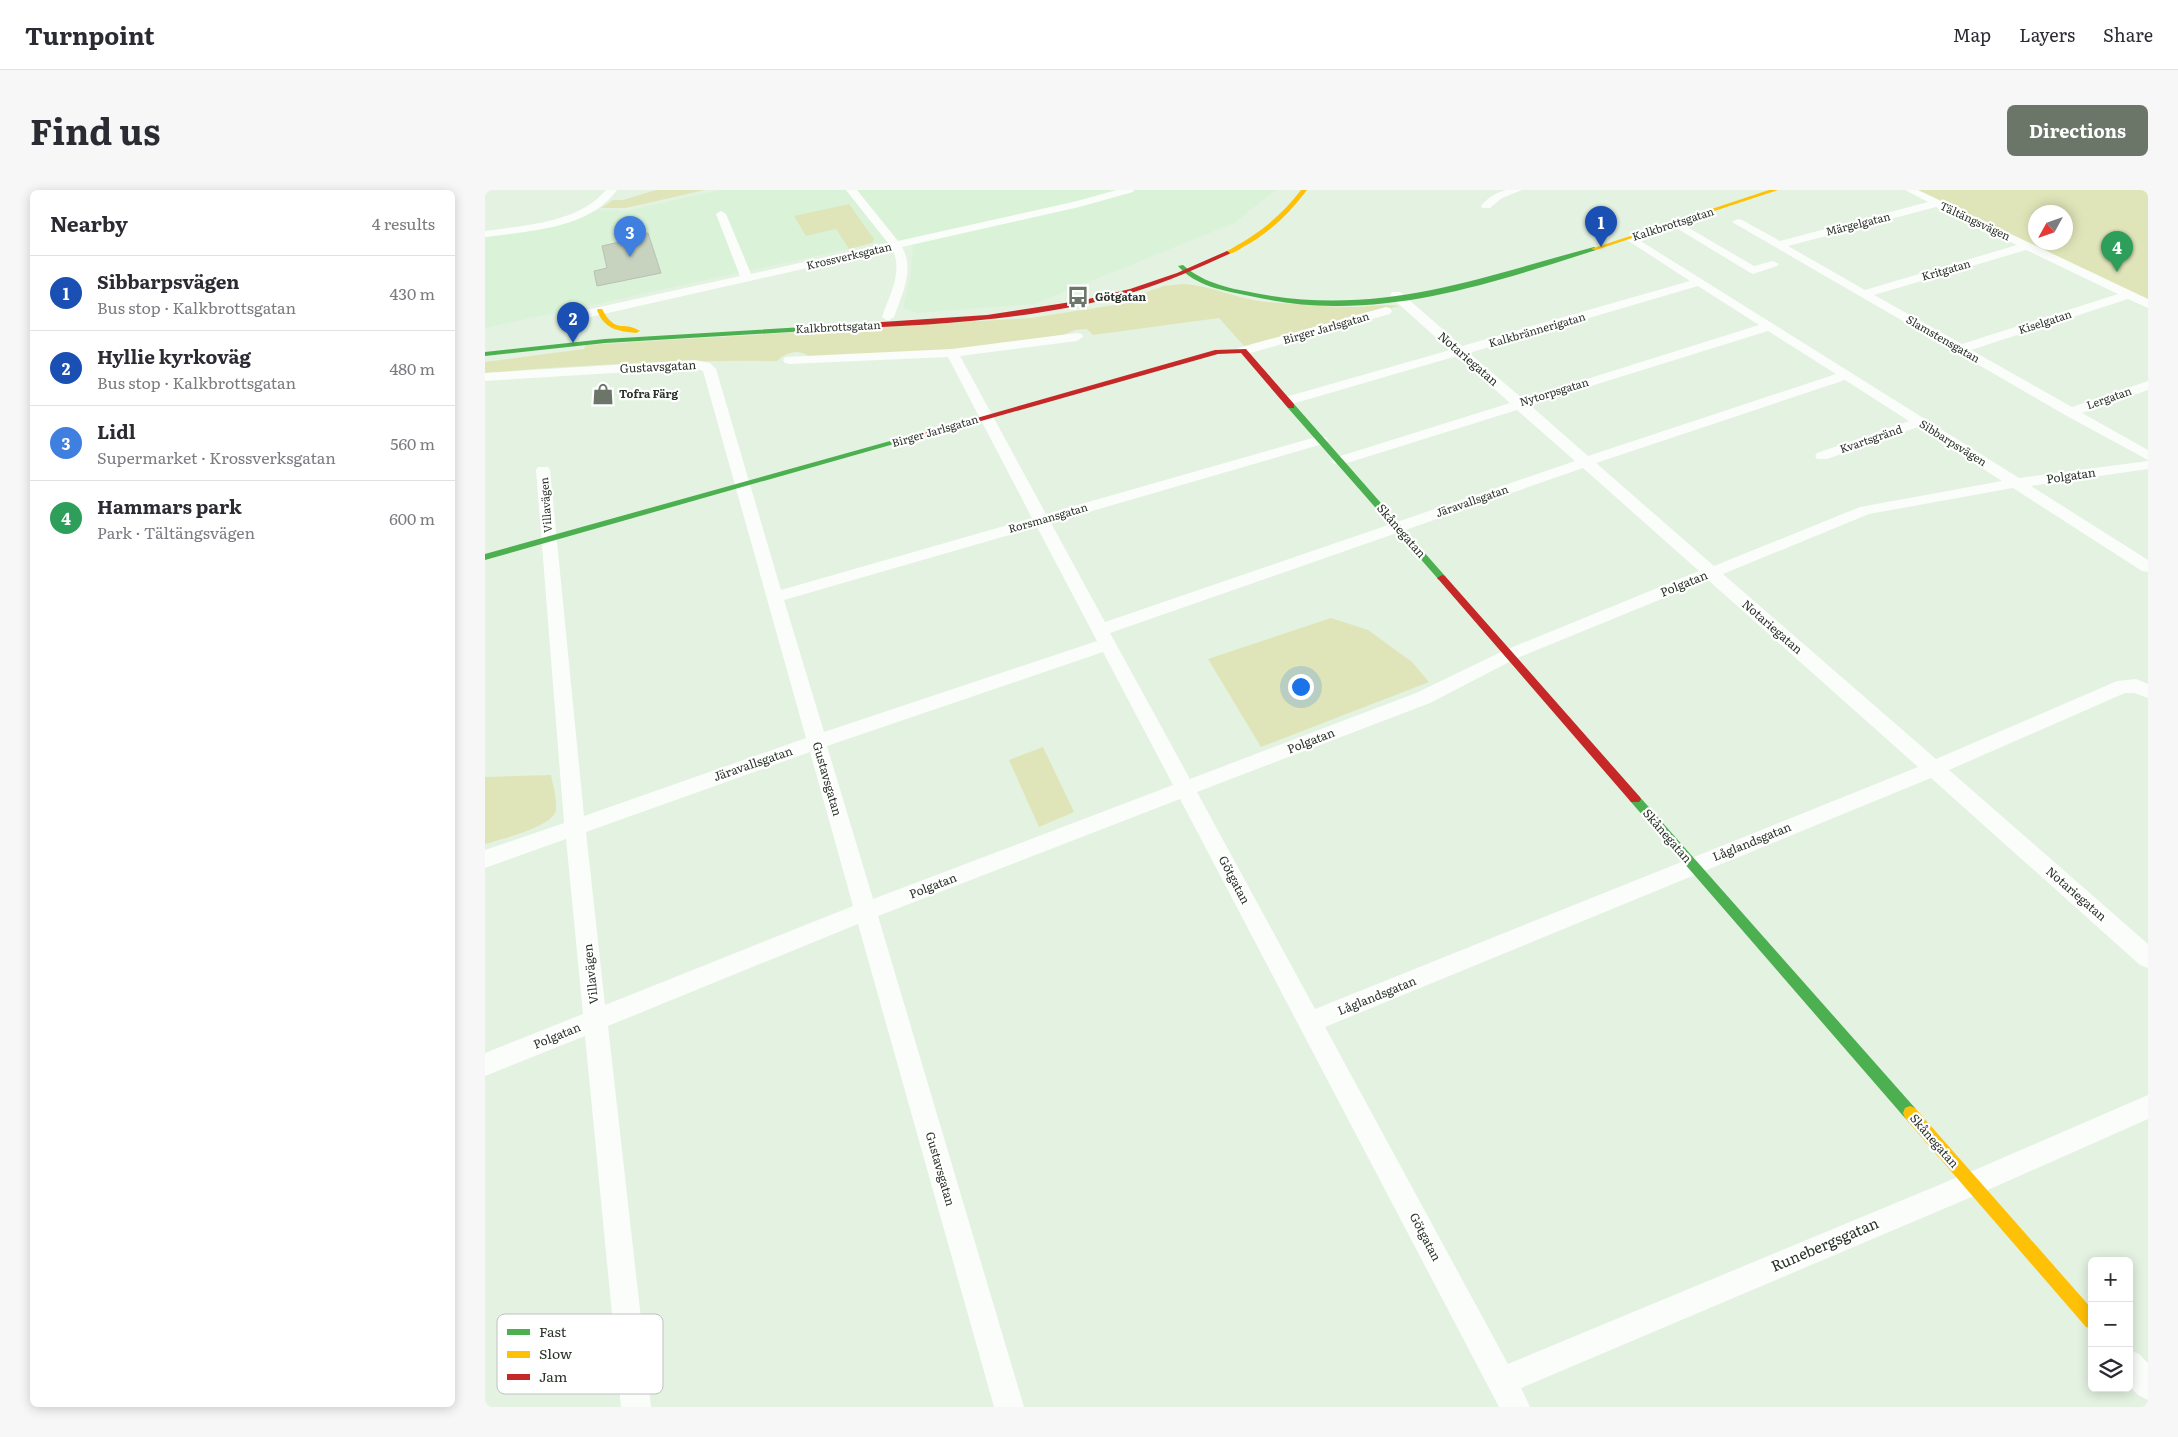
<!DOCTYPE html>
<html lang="en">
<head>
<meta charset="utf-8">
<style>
	:root { --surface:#fff; --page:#f7f7f7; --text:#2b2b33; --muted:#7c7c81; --line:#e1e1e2; --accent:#6b7669 }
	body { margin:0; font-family:Literata,serif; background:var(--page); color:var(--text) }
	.controls { position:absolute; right:15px; bottom:15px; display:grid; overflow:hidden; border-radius:8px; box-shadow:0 2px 12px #0003 }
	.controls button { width:45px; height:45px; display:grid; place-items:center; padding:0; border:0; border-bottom:1px solid var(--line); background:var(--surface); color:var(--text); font:25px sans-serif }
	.compass { position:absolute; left:1543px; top:15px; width:45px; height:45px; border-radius:50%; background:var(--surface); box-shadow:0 2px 12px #0003; rotate:230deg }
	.you { position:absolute; left:815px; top:496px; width:18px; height:18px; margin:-12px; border:4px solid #fff; border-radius:50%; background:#1a73e8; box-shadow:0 0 0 8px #1a73e833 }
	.badge { display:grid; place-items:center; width:32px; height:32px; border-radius:50%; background:var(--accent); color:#fff; font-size:16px; font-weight:700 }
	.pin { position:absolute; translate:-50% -41px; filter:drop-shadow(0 1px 2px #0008) }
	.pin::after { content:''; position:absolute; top:26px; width:18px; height:15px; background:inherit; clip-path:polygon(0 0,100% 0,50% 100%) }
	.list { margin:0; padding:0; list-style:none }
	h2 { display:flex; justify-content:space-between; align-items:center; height:65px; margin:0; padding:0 20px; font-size:21px }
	h2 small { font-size:16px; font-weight:400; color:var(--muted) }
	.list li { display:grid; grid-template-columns:32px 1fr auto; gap:15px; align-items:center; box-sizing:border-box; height:75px; padding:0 20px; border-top:1px solid var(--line) }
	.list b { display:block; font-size:19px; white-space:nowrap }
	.list p { margin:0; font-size:16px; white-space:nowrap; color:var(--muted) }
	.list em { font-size:16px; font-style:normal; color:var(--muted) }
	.icon { flex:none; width:28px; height:28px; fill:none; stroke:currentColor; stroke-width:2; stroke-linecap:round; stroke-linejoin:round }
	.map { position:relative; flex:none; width:1663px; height:1217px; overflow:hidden; border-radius:8px }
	header { display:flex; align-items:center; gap:30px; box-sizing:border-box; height:70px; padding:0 25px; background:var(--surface); border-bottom:1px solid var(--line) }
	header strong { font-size:24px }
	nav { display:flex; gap:28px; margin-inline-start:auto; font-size:18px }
	.intro { display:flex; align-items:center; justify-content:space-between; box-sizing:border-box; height:120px; padding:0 30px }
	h1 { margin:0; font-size:35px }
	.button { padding:12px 22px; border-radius:8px; background:var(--accent); color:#fff; font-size:18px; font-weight:700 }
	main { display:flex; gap:30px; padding:0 30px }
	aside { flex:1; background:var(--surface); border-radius:8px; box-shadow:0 2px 12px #0003 }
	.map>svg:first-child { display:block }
	.built { fill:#daf3d8 }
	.green { fill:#e0e5b9; fill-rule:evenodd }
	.building { fill:#c8d3bf; stroke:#b7c0b2 }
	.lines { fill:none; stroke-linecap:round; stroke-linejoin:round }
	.street { fill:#fbfdfa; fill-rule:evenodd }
	.fast { fill:#4caf50; fill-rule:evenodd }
	.slow { fill:#ffc107; fill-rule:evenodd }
	.jam { fill:#c62828; fill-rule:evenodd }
	.labels { text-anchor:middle; stroke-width:4.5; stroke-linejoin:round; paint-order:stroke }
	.far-street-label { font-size:11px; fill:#2a3429; stroke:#fff }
	.far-poi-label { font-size:11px; font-weight:bold; fill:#2a3429; stroke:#fff; text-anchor:start }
	.street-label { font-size:12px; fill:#2a3429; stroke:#fff }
	.near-street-label { font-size:15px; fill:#2a3429; stroke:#fff }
	.key { fill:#fff; stroke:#bfc2bf; stroke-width:1 }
	.key-label { font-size:14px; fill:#2a3429 }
</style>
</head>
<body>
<header>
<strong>Turnpoint</strong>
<nav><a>Map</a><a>Layers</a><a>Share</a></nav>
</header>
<div class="intro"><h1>Find us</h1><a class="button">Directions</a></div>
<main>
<aside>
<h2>Nearby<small>4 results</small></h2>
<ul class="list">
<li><span class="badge" style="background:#1a4fb4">1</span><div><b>Sibbarpsvägen</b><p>Bus stop · Kalkbrottsgatan</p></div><em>430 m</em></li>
<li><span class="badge" style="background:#1a4fb4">2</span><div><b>Hyllie kyrkoväg</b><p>Bus stop · Kalkbrottsgatan</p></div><em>480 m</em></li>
<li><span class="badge" style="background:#3f7fe0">3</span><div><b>Lidl</b><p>Supermarket · Krossverksgatan</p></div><em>560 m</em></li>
<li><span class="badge" style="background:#2e9e5b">4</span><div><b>Hammars park</b><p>Park · Tältängsvägen</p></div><em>600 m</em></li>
</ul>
</aside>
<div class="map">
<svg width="1663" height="1217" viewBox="0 0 1663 1217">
	<rect width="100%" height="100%" fill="#e3f2e1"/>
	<path class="built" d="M235,0H791L749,33L549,114L432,123L418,118L425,89L428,56L391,53L0,138V48L74,34L113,20L140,21Z"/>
	<g class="green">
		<path d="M171,0H220L141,18H116L128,10H138Z"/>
		<path d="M1428,0H1663V112ZM1550,22H1580V52H1550Z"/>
		<path d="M364,14L389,49L387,53L364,59L351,39L321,46L309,26Z"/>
		<path d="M699,94C727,96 753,109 781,112C809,114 840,117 868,117C884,117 899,113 914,116L760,157L734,128L608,145L602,139L590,140L578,145L457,162L325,167C313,158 302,162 292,171C195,170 97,175 0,183V172L99,159L101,155L546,128L648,112L650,106L679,96Z"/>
		<path d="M846,428L883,440L927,472L944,492L776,557L723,469Z"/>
		<path d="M558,557L589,622L554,637L524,570Z"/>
		<path d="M66,585C68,595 72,609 71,619C70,637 15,649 0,654V587Z"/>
	</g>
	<path class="building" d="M163,43L176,83L112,96L109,81L122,78L117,56L143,50L142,48Z"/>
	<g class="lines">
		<g class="street">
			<path d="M121,0H132C104,39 44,41 0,47V41C41,35 93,33 121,0Z"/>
			<path d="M361,0H372L413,51L592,11L632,0H649L648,2L594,17L417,57C430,80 417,104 409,127L403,131L397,127C404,106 419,81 407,59L83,132L77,128L83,124L255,86L231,24L236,21L241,24L266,84L403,53Z"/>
			<path d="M1021,0H1037L1017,8L1005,18H997L996,16C1003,7 1011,3 1021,0Z"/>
			<path d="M1420,0H1433L1663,109V118L1643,109L1486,160L1587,217L1663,191V200L1597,223L1663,260V270L1580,225L1247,32L1253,29L1257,30L1295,51L1443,12ZM1451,17L1532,55L1380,100L1303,56ZM1541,60L1633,104L1477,154L1389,105Z"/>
			<path d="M1192,31L1269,76L1288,71L1294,74L1292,76L1268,84L1264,82L1188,36L1186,34Z"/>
			<path d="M1146,45L1534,288L1663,271V279L1546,296L1663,370V382L1657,381L1528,298L1384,324L1238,384L1451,569L1632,491L1651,489L1663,494V508L1649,503H1640L1464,580L1663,754V778L1655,775L1446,588L840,837L1023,1174L1478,985L1663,905V929L1496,1003L1036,1198L1045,1217H1014L695,609L393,726L539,1217H509L373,734L123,836L166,1217H136L100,846L0,886V863L98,824L81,649L0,678V660L79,633L51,280L53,277H63L65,280L99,626L321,548L218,181L210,178L0,191V183L210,170L225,173L231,179L296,400L547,328L463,167L305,174L300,173L298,170L300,167L467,159L592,143L597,144L598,147L592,151L475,166L561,324L831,247H841L843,250L841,253L566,333L620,432L1090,271L1032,220L859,274H849L847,271L849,268L1025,213L972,166L807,214L802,215L795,211L797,208L965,160L907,108L905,105L907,102H915L977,156L1205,91L1142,50L1140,48ZM1213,96L1274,135L1038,209L984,163ZM1283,141L1351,184L1103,266L1045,215ZM1360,190L1424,231L1332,263L1330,266L1332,269H1342L1433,237L1517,291L1375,317L1229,376L1111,273ZM1098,278L1214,381L1018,461L931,503L705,589L625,443ZM552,337L612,451L339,542L299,410ZM1223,390L1433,577L830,819L712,602L945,513L1030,469ZM618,462L688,595L388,709L342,556ZM325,562L368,716L120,815L101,642Z"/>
			<path d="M901,117L905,118L907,121L905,124L758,165L751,161L753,158Z"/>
			<path d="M1644,1160L1654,1164L1663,1173V1210L1653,1205L1644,1196Z"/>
		</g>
		<g class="fast">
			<path d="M1109,57L1112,59L1111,60C1026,87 938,117 848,116C820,116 792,112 765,106C740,101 710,96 693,76L698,75C719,94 748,99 775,104C897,126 993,88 1109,57Z"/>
			<path d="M352,135H355V139L120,153L0,166V162L120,149Z"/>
			<path d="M803,214H809L960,386V390H954L803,218Z"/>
			<path d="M416,248L423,250L0,370V364Z"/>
			<path d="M1150,605L1154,606L1430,918L1432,923L1430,928L1425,930L1420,928L1146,612L1144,609L1146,606Z"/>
		</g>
		<g class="slow">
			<path d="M816,0H822C804,24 784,43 758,57C752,61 746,65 740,64V62C770,46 795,28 816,0Z"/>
			<path d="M1284,0H1293L1111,60L1106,59Z"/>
			<path d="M113,119H117C131,145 137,130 155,141L151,143C132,141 119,139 112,120Z"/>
			<path d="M1425,916L1430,918L1607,1119V1139L1601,1137L1420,928L1418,923L1420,918Z"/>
		</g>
		<g class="jam">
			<path d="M742,61L745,63L744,64C713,78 682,92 649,102C552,130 452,135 352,139L348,137L352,135L502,125L599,110L645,99L692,83Z"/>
			<path d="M761,159L809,214V218H803L756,163L733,164L422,252L415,250L730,160Z"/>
			<path d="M957,385L960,386L1154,606L1156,609L1154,612H1146L954,390L952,388Z"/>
		</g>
	</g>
	<defs>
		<g id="bus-bare" transform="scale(1.725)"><path d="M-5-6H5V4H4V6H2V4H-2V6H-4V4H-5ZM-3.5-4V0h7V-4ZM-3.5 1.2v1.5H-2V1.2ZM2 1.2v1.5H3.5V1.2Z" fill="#6b7669" stroke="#fff" stroke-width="2.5" paint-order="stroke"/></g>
		<g id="shop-bare" transform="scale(1.725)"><path d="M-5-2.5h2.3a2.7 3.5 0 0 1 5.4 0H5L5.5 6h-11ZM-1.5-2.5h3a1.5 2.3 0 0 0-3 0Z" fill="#6b7669" stroke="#fff" stroke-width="2.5" paint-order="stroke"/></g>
	</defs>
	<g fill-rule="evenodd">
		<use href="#bus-bare" x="593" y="107"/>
		<use href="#shop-bare" x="118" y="204"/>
	</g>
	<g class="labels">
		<g class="far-street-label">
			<text transform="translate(1490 31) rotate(25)" y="4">Tältängsvägen</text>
			<text transform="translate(1188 34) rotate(-18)" y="4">Kalkbrottsgatan</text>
			<text transform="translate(1373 34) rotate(-14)" y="4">Märgelgatan</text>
			<text transform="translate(364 66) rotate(-13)" y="4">Krossverksgatan</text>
			<text transform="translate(1461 80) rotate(-16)" y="4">Kritgatan</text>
			<text transform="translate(1560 132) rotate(-18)" y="4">Kiselgatan</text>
			<text transform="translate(353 137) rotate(-3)" y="4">Kalkbrottsgatan</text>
			<text transform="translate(841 138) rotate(-16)" y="4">Birger Jarlsgatan</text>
			<text transform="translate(1052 140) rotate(-16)" y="4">Kalkbrännerigatan</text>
			<text transform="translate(1458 149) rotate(30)" y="4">Slamstensgatan</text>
			<text transform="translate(1069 202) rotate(-17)" y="4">Nytorpsgatan</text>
			<text transform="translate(1624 208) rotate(-19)" y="4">Lergatan</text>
			<text transform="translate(450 241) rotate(-16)" y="4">Birger Jarlsgatan</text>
			<text transform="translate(1386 249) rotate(-19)" y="4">Kvartsgränd</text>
			<text transform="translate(1468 253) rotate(32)" y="4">Sibbarpsvägen</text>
			<text transform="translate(987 311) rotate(-19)" y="4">Järavallsgatan</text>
			<text transform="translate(61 315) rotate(-94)" y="4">Villavägen</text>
			<text transform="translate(563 328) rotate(-16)" y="4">Rorsmansgatan</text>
		</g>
		<g class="far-poi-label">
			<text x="610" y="111">Götgatan</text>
			<text x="134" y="208">Tofra Färg</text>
		</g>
		<g class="street-label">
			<text transform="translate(983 169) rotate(41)" y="4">Notariegatan</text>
			<text transform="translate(173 177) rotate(-3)" y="4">Gustavsgatan</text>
			<text transform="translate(1586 286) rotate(-8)" y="4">Polgatan</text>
			<text transform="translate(916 341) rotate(49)" y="4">Skånegatan</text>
			<text transform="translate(1199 394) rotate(-22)" y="4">Polgatan</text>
			<text transform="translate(1287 437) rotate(41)" y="4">Notariegatan</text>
			<text transform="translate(826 551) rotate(-21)" y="4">Polgatan</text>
			<text transform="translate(268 574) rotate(-19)" y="4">Järavallsgatan</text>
			<text transform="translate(342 589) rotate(74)" y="4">Gustavsgatan</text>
			<text transform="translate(1182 646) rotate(49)" y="4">Skånegatan</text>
			<text transform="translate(1267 652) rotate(-22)" y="4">Låglandsgatan</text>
			<text transform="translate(749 690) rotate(62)" y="4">Götgatan</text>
			<text transform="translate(448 696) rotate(-21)" y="4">Polgatan</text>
			<text transform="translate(1591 704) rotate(41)" y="4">Notariegatan</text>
			<text transform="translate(106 784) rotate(-96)" y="4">Villavägen</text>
			<text transform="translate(892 806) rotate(-22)" y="4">Låglandsgatan</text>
			<text transform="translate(72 846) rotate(-22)" y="4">Polgatan</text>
			<text transform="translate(1449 951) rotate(49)" y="4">Skånegatan</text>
			<text transform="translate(455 979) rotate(74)" y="4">Gustavsgatan</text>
			<text transform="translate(940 1047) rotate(62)" y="4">Götgatan</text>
		</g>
		<g class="near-street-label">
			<text transform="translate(1340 1055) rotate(-23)" y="5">Runebergsgatan</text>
		</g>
	</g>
	<rect x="12" y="1124" width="166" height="80" rx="8" class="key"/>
	<rect x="22" y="1139" width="23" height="6" fill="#4caf50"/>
	<rect x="22" y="1161" width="23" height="7" fill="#ffc107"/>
	<rect x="22" y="1184" width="23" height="6" fill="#c62828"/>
	<g class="key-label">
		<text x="54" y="1147">Fast</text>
		<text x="54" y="1169">Slow</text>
		<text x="54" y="1192">Jam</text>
	</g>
</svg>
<div class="controls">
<button>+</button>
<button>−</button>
<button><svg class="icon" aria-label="layers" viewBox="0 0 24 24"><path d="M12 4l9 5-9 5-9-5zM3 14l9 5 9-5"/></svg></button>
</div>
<svg class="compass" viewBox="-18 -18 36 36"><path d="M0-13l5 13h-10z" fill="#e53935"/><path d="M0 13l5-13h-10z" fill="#7c7c81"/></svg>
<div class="you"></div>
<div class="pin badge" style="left:1116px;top:57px;background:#1a4fb4">1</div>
<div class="pin badge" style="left:88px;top:153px;background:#1a4fb4">2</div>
<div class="pin badge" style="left:145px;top:67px;background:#3f7fe0">3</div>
<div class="pin badge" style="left:1632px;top:82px;background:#2e9e5b">4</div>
</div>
</main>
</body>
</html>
